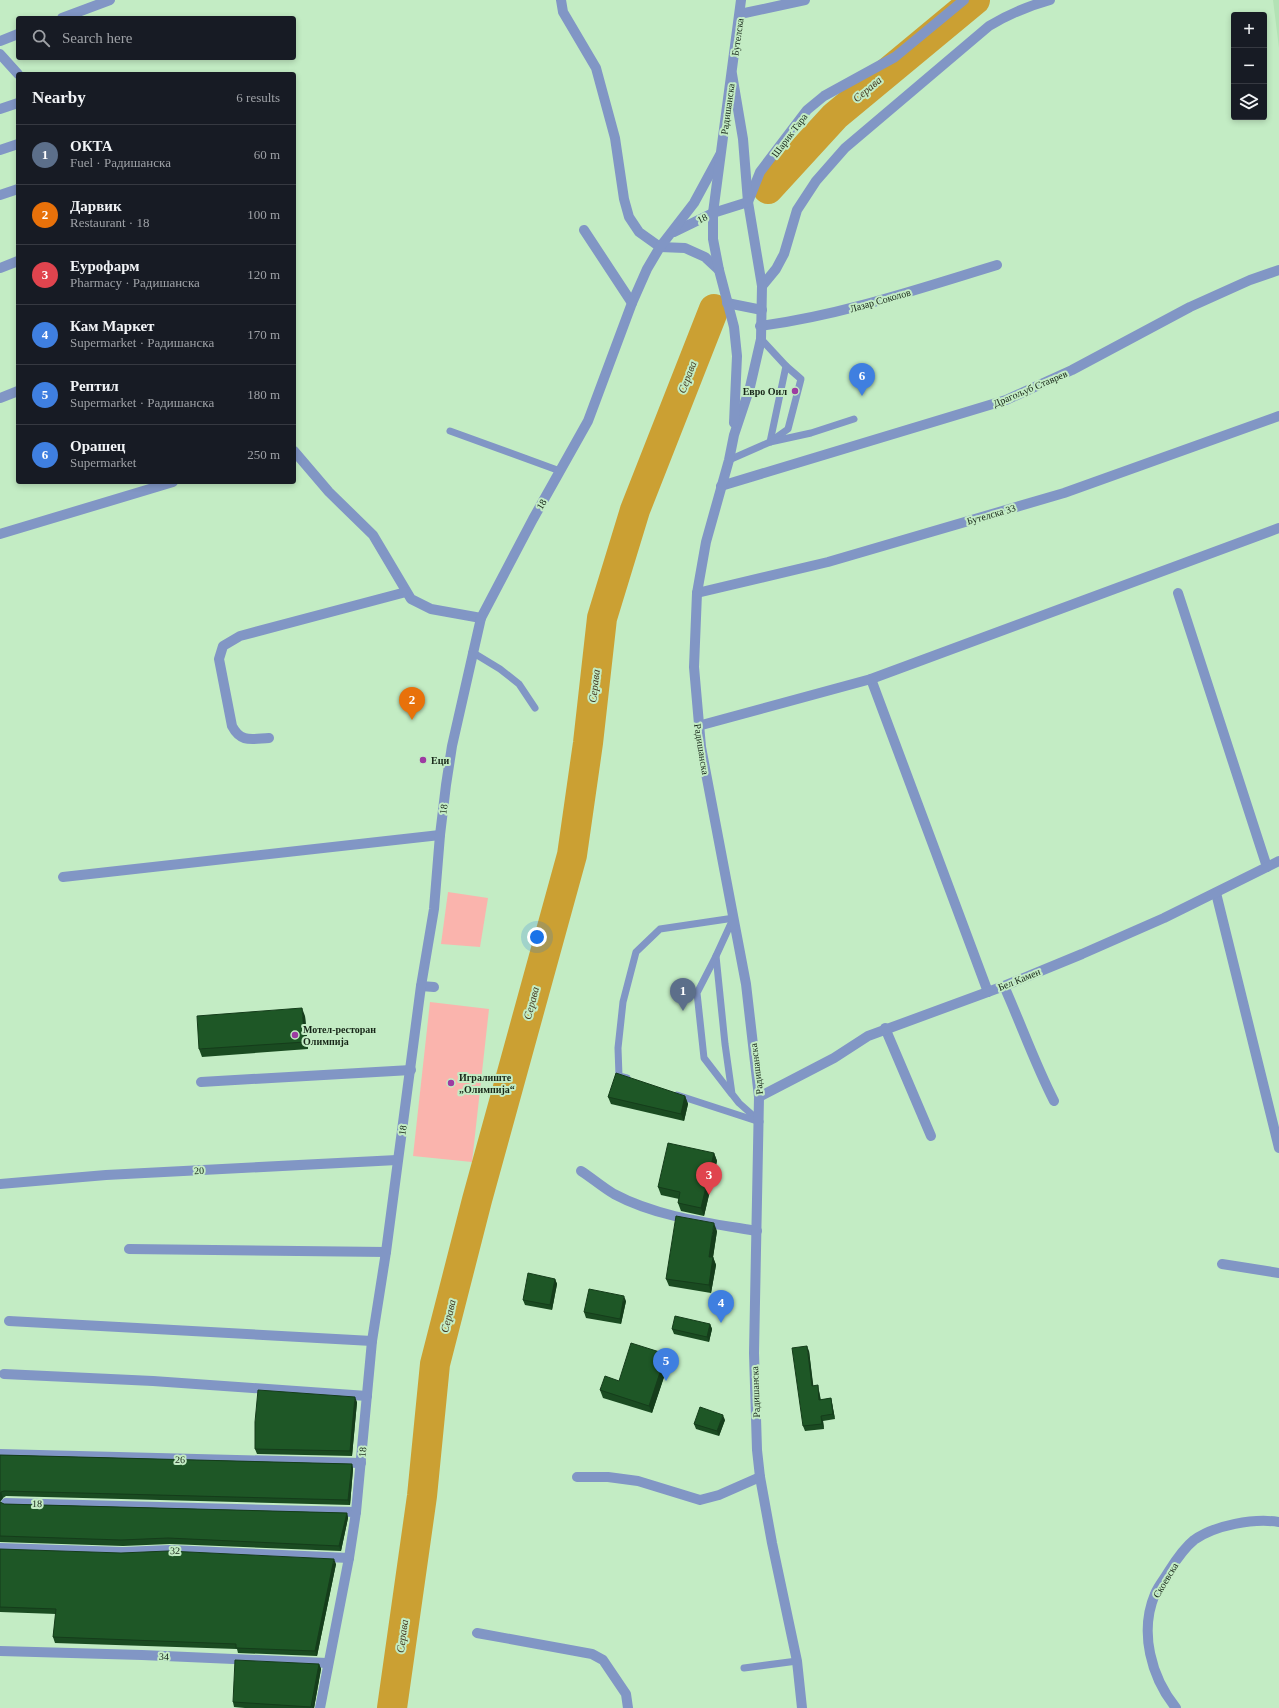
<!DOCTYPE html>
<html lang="en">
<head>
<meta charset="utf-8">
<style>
	:root { --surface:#171b24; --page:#242831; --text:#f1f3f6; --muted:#9ea1a6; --line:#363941; --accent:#db2777 }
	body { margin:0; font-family:Georgia,serif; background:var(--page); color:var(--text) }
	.controls { position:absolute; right:12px; top:12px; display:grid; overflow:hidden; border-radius:4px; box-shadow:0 2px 6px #0003 }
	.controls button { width:36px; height:36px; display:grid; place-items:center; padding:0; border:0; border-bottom:1px solid var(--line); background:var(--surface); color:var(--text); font:20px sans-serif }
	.you { position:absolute; left:537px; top:937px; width:14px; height:14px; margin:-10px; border:3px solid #fff; border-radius:50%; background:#1a73e8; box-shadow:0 0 0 6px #1a73e833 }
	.badge { display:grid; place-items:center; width:26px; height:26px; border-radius:50%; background:var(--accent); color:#fff; font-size:13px; font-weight:700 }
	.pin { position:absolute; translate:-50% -33px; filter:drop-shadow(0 1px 2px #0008) }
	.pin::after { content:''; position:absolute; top:21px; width:14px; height:12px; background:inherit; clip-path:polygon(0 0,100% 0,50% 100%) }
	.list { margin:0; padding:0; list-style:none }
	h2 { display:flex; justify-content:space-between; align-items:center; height:52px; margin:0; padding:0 16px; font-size:17px }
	h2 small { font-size:13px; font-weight:400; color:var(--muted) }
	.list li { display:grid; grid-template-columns:26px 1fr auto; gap:12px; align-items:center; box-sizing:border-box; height:60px; padding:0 16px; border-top:1px solid var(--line) }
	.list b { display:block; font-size:15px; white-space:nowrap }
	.list p { margin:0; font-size:13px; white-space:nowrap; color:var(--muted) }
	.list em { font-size:13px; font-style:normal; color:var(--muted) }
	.icon { flex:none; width:22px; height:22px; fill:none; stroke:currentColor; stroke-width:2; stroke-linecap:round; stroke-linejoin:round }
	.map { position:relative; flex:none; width:1279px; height:1708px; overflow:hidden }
	.search { position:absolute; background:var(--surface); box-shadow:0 2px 6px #0003; left:16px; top:16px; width:280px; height:44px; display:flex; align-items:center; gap:10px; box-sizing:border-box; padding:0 14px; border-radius:4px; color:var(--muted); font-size:15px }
	.panel { position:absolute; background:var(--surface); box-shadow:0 2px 6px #0003; left:16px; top:72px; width:280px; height:412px; border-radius:4px }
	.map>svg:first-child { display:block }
	.built { fill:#b3e2b5 }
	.green { fill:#fab4ad }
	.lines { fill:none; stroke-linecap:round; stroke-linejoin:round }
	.river { stroke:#cba033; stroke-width:30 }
	.service { stroke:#8196c5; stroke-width:7 }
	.minor { stroke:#8196c5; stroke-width:10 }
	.tertiary { stroke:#8196c5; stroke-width:10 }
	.wall { fill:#1a4b21 }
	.shaded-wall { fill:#153d1b }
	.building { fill:#1e5726; stroke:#153d1b }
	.poi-dot { fill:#9d3ba2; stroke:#c3ecc4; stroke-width:1.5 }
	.labels { text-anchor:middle; stroke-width:4; stroke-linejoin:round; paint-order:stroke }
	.street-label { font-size:10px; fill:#172618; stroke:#c3ecc4 }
	.poi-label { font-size:10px; font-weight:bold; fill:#172618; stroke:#c3ecc4; text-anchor:start }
	.water-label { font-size:11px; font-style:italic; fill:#463c25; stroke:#c3ecc4 }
</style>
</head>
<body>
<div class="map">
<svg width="1279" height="1708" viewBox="0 0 1279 1708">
	<rect width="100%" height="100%" fill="#c3ecc4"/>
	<path class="built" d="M1273,0H1279V48Z"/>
	<g class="green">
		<path d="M448,892L488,898L480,947L441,944Z"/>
		<path d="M430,1002L489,1009L472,1162L413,1156Z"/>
	</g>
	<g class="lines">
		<g class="river">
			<path d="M768,189L835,116L975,0"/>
			<path d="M392,1708L422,1496L435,1364L477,1200L572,855L588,743L602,618L635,510L714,309"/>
		</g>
		<g class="service">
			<path d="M761,339L786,366L770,442"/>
			<path d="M450,431L560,471"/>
			<path d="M774,439L788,429L801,379L786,366"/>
			<path d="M729,460L770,442L811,433L854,419"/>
			<path d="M472,652L500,669L519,684L535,708"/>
			<path d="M733,919L716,956L725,1044L732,1094L739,1103L757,1119"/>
			<path d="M716,956L697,993L704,1058L731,1093"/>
			<path d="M627,1078L619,1076L618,1048L623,1002L636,952L660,929L734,918"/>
			<path d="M677,1095L760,1122"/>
			<path d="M744,1668L797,1661"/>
		</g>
		<g class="minor">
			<path d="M561,0L563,12L596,68L615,138L624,199L629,217L639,232L660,247L685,248L705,257L719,270"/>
			<path d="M740,14L805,0"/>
			<path d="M62,18L110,0"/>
			<path d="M0,41L18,34"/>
			<path d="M0,54L18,74"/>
			<path d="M0,109L18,103"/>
			<path d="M0,150L18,144"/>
			<path d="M0,195L18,189"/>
			<path d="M748,202L760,172L807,110L824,96L895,57L964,0"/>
			<path d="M584,230L632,303"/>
			<path d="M674,232L713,213"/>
			<path d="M0,268L18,261"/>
			<path d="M762,286L776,269L784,254L797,210L816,181L845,148L989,26C1009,14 1028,6 1050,0"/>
			<path d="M760,326C842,315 918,289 997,265"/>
			<path d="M0,398L18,391"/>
			<path d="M294,451L329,492L373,535L411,599L431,609L481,618"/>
			<path d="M721,486L1006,400L1072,370L1190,307L1250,280L1279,270"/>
			<path d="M0,534L173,482"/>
			<path d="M697,593L828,562L1064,493L1279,416"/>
			<path d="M1178,593L1267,867"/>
			<path d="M871,679L988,992"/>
			<path d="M698,726L871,679L1279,528"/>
			<path d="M269,738C251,739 241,743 232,726L219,659L223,646L240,636L406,592"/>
			<path d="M63,877L440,835"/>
			<path d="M1216,893L1279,1148"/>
			<path d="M421,986L434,987"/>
			<path d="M1004,986C1021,1024 1035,1064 1054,1101"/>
			<path d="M885,1028L931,1136"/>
			<path d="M201,1082L411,1070"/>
			<path d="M759,1097L834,1058L868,1036L1004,986L1082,954L1164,918L1279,861"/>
			<path d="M581,1171C592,1178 602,1187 614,1194C657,1217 709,1223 757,1231"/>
			<path d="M0,1184L106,1175L397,1160"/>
			<path d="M129,1249L386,1252"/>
			<path d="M1222,1264L1279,1273"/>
			<path d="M9,1321L372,1341"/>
			<path d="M4,1374L153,1381L367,1396"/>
			<path d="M0,1454L361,1463"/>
			<path d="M577,1477H608L638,1481L700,1500L719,1495L760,1477"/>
			<path d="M6,1503L356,1512"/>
			<path d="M0,1548L123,1552L170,1550L349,1558"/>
			<path d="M477,1633L592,1654L603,1660L626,1694L628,1708"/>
			<path d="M0,1651L142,1655L327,1663"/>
			<path d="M320,1708L349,1558L356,1512L372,1341L386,1252L421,986L434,909L440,835L446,785L452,746L481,618L533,519L588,421L632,303L647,269L660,247L694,203L720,155"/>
			<path d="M1176,1708C1151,1677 1139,1632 1155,1594C1158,1586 1165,1578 1169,1571C1176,1560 1184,1548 1194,1540C1215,1525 1254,1518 1279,1522"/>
		</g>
		<g class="tertiary">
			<path d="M732,74L743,139L748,202L762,286L761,339L750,387L734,435L729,460L706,542L697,593L694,667L701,747L746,984L759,1097L754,1353L757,1450L760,1477L772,1543L797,1661L802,1708"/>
			<path d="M713,213L748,202"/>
			<path d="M727,303L762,310"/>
			<path d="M734,423L737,356L734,327L719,270L713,239V213L741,0"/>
		</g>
	</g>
	<g class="wall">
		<path d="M305,1016L308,1049L202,1057L199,1049Z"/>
		<path d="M685,1096L688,1104L684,1121L611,1104L608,1097Z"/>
		<path d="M714,1153L717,1161L704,1216L681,1211L678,1203L679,1199L661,1195L658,1187Z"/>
		<path d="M717,1231L713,1257L716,1265L711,1293L669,1286L666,1279Z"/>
		<path d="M555,1279L557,1284L552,1310L525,1305L523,1300Z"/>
		<path d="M626,1301L621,1324L586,1318L584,1312Z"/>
		<path d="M710,1324L712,1329L709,1342L674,1334L672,1329Z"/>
		<path d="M809,1351L813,1386L819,1391L821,1400L831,1398L832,1403L835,1419L823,1421L824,1429L805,1431L803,1426Z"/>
		<path d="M669,1362L652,1413L603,1398L600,1390L619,1381Z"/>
		<path d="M357,1402L352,1456L257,1454L255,1449Z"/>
		<path d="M725,1420L719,1436L696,1429L694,1424Z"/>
		<path d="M0,1455L352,1464L353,1469L350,1505L6,1496L3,1498L0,1502Z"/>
		<path d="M0,1502L4,1504L347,1513L348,1518L341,1551L170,1544L123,1546L0,1542Z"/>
		<path d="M0,1549L336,1564L317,1656L238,1653L237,1649L55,1643L53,1637L56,1614L0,1612Z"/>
		<path d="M319,1664L321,1669L314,1708H245L234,1707L233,1702Z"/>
	</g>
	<g class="shaded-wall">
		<path d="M302,1008L305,1016L308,1049L305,1042Z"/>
		<path d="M685,1096L688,1104L684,1121L681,1114Z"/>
		<path d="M714,1153L717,1161L704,1216L701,1208Z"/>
		<path d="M714,1223L717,1231L712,1264L709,1257Z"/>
		<path d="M713,1257L716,1265L711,1293L709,1285Z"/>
		<path d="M555,1279L557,1284L552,1310L550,1305Z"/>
		<path d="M624,1296L626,1301L621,1324L620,1319Z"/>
		<path d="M710,1324L712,1329L709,1342L707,1337Z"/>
		<path d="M807,1346L809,1351L814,1391L812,1386Z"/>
		<path d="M666,1354L669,1362L652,1413L649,1406Z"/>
		<path d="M818,1385L819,1391L821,1405L819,1400Z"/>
		<path d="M355,1397L357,1402L352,1456L350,1451Z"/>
		<path d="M831,1398L832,1403L835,1419L833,1414Z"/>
		<path d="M723,1415L725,1420L719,1436L717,1431Z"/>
		<path d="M821,1416L823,1421L824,1429L822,1424Z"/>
		<path d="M352,1464L353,1469L350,1505L348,1500Z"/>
		<path d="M1,1492L3,1498L0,1502V1494Z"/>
		<path d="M347,1513L348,1518L341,1551L339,1546Z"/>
		<path d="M334,1559L336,1564L317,1656L315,1651Z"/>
		<path d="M319,1664L321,1669L314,1708H312Z"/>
	</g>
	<g class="building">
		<path d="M302,1008L305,1042L199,1049L197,1016Z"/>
		<path d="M616,1073L685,1096L681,1114L608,1097Z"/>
		<path d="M668,1143L714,1153L701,1208L678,1203L680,1192L658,1187Z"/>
		<path d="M676,1216L714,1223L709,1257H713L709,1285L666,1279Z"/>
		<path d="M528,1273L555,1279L550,1305L523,1300Z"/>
		<path d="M589,1289L624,1296L620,1319L584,1312Z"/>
		<path d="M675,1316L710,1324L707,1337L672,1329Z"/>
		<path d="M631,1343L666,1354L649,1406L600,1390L605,1376L619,1381Z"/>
		<path d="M807,1346L812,1386L818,1385L819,1400L831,1398L833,1414L821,1416L822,1424L803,1426L792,1348Z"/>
		<path d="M258,1390L355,1397L350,1451L255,1449V1422Z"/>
		<path d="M700,1407L723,1415L717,1431L694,1424Z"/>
		<path d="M0,1455L352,1464L348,1500L4,1491L1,1492L0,1494Z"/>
		<path d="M0,1502L4,1504L347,1513L339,1546L168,1538L121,1540L0,1536Z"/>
		<path d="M0,1549L121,1553L168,1551L334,1559L315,1651L236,1648V1644L53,1637L56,1609L0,1607Z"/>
		<path d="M235,1660L319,1664L311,1707L233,1702Z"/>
	</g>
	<g class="poi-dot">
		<circle cx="795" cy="391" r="4"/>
		<circle cx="423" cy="760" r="4"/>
		<circle cx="295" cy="1035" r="4"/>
		<circle cx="451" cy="1083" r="4"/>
	</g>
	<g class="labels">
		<g class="street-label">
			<text transform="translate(737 37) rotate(-82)" y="4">Бутелска</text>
			<text transform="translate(727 109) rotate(-82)" y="4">Радишанска</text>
			<text transform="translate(789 135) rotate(-53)" y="4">Шарик Тара</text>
			<text transform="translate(702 218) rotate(-26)" y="4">18</text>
			<text transform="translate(880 300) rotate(-16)" y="4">Лазар Соколов</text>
			<text transform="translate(1030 388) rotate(-23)" y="4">Драгољуб Ставрев</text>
			<text transform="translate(541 504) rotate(-60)" y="4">18</text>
			<text transform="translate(991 514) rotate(-16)" y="4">Бутелска 33</text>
			<text transform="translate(702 749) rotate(81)" y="4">Радишанска</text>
			<text transform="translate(443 809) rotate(-83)" y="4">18</text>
			<text transform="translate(1019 979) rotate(-22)" y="4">Бел Камен</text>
			<text transform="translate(756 1069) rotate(-97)" y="4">Радишанска</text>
			<text transform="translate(402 1130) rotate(-81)" y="4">18</text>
			<text transform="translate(199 1170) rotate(-3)" y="4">20</text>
			<text transform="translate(755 1392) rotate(-92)" y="4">Радишанска</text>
			<text transform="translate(362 1452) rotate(-85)" y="4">18</text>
			<text transform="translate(180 1459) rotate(1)" y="4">26</text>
			<text transform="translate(37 1503) rotate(1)" y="4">18</text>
			<text transform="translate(175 1550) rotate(1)" y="4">32</text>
			<text transform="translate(1165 1580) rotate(-59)" y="4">Скоевска</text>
			<text transform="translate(164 1656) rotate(3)" y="4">34</text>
		</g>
		<g class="poi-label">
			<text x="787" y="395" text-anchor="end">Евро Оил</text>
			<text x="431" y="764">Еци</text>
			<text x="303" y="1033">Мотел-ресторан<tspan x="303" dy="12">Олимпија</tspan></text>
			<text x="459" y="1081">Игралиште<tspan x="459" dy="12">„Олимпија“</tspan></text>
		</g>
		<g class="water-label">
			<text transform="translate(867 89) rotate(-40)" y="4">Серава</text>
			<text transform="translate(687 377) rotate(-69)" y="4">Серава</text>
			<text transform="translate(594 686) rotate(-83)" y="4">Серава</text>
			<text transform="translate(531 1003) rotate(-75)" y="4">Серава</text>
			<text transform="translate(448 1316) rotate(-76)" y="4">Серава</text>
			<text transform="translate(402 1636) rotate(-82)" y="4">Серава</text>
		</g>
	</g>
</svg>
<div class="controls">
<button>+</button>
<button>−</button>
<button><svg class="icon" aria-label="layers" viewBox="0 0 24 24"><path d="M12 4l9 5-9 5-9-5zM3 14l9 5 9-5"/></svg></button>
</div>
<div class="you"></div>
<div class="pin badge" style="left:683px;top:1011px;background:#5c6f8a">1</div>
<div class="pin badge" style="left:412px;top:720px;background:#e8710a">2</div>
<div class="pin badge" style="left:709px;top:1195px;background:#e0444e">3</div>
<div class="pin badge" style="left:721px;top:1323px;background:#3f7fe0">4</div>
<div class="pin badge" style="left:666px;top:1381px;background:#3f7fe0">5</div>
<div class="pin badge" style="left:862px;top:396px;background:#3f7fe0">6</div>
<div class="search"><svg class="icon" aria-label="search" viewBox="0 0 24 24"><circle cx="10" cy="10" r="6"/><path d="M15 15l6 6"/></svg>Search here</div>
<section class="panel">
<h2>Nearby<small>6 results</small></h2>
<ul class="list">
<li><span class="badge" style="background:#5c6f8a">1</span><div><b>ОКТА</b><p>Fuel · Радишанска</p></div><em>60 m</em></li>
<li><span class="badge" style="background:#e8710a">2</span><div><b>Дарвик</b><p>Restaurant · 18</p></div><em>100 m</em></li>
<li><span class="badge" style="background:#e0444e">3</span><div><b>Еурофарм</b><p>Pharmacy · Радишанска</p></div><em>120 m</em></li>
<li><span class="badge" style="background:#3f7fe0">4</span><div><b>Кам Маркет</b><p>Supermarket · Радишанска</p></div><em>170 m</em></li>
<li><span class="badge" style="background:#3f7fe0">5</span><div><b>Рептил</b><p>Supermarket · Радишанска</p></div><em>180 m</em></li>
<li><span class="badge" style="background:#3f7fe0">6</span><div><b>Орашец</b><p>Supermarket</p></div><em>250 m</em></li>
</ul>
</section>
</div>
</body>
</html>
